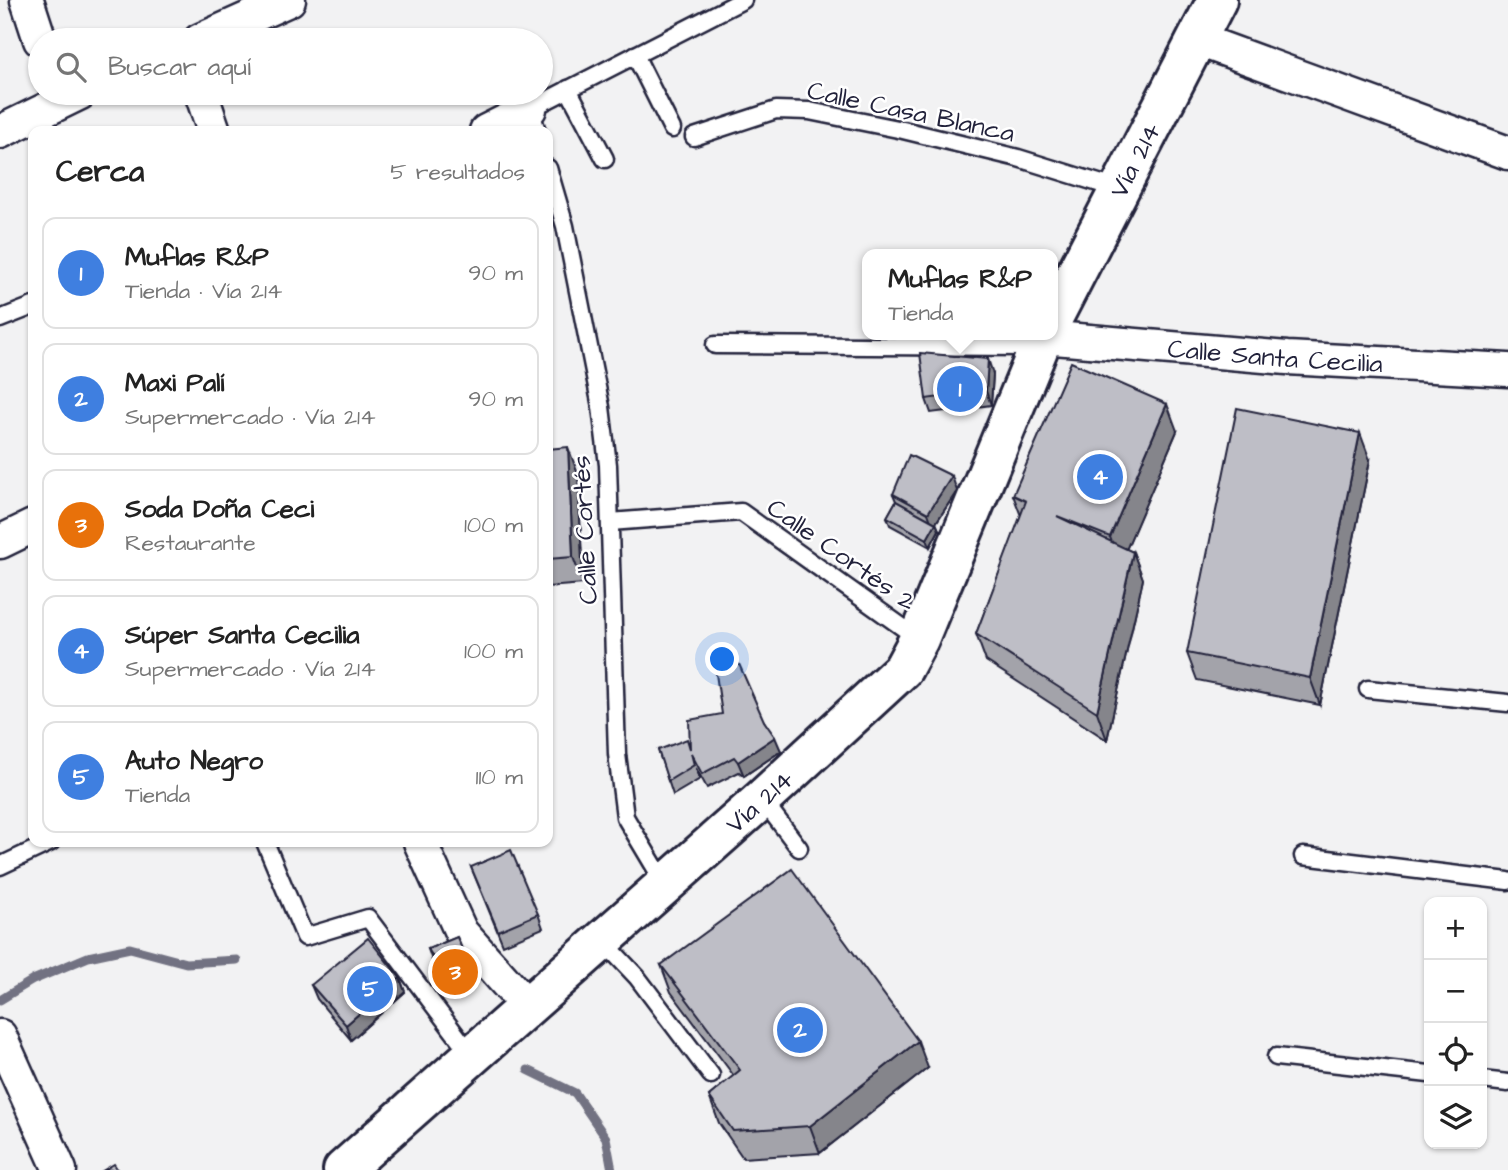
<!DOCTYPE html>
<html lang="es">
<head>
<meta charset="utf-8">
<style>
	:root { --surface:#fff; --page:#f2f2f2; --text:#222; --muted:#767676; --line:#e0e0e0; --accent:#22223b }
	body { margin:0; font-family:"Architects Daughter",sans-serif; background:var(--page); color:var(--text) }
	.controls { position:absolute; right:21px; bottom:21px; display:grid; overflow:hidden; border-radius:14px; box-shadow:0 2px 5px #0004 }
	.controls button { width:63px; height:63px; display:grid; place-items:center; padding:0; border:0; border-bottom:2px solid var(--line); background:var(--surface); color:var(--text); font:35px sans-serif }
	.you { position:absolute; left:723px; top:660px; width:24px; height:24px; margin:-18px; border:5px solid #fff; border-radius:50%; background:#1a73e8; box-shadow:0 0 0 10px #1a73e833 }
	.badge { display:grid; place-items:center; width:46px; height:46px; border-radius:50%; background:var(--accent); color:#fff; font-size:23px; font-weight:700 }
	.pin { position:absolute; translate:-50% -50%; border:4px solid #fff; box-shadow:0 2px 7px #0006 }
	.popup { position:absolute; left:862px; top:249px; width:196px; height:91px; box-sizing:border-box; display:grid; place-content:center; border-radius:14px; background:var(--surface); filter:drop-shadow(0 2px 5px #0005); font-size:23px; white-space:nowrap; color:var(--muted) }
	.popup b { font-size:26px; color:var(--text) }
	.popup::after { content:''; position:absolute; left:50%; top:100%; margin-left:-14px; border:14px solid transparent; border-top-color:var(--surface) }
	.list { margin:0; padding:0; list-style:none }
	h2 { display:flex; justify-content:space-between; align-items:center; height:91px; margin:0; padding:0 28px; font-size:30px }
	h2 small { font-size:23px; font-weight:400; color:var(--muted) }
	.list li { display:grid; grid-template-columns:46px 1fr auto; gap:21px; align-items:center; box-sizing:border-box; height:112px; margin:0 14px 14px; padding:0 14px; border:2px solid var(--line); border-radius:14px }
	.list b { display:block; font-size:26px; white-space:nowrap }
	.list p { margin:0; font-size:23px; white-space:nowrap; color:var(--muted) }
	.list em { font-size:23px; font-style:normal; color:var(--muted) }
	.icon { flex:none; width:38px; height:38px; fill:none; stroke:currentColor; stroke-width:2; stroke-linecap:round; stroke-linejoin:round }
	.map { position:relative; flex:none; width:1508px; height:1170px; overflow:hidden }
	.search { position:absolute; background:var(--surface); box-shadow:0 2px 5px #0004; left:28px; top:28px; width:525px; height:77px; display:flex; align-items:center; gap:18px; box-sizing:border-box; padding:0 24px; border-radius:38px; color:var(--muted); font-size:26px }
	.panel { position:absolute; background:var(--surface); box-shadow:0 2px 5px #0004; left:28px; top:126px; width:525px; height:721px; border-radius:14px }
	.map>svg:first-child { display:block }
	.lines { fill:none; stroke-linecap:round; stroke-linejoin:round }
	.stream { stroke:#727282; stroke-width:9 }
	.service-casing { stroke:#22223b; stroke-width:21 }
	.minor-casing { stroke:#22223b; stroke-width:37 }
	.secondary-casing { stroke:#22223b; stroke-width:44 }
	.service { stroke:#fff; stroke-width:16 }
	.minor { stroke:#fff; stroke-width:32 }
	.secondary { stroke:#fff; stroke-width:38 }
	.wall { fill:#a3a3aa; stroke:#22223b; stroke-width:2 }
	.shaded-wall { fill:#85858b; stroke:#22223b; stroke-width:2 }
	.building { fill:#bebec6; stroke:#22223b; stroke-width:2 }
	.labels { text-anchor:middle; stroke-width:5; stroke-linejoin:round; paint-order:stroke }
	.street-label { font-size:26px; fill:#22223b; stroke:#fff }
</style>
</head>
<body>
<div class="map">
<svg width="1508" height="1170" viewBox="0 0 1508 1170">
	<rect width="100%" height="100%" fill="#f2f2f3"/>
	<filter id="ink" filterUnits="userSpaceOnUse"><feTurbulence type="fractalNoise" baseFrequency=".0143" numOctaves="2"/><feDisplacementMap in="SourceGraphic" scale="14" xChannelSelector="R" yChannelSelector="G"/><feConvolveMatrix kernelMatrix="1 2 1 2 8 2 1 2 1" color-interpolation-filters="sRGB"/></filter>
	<g filter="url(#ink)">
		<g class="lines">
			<g class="stream">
				<path d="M0,1000L33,980L88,957L130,948L186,963L237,960"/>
				<path d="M528,1070L575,1093L606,1138L612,1170"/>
			</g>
			<g class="service-casing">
				<g id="service">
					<path d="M635,55L672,129"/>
					<path d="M568,89L605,159"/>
					<path d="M537,131L530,109L743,0"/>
					<path d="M694,137L776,110L809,111L903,130L1018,158L1118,189"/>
					<path d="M548,168L565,226L601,407L608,465L617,754L625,817L665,884"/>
					<path d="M0,319L33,306"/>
					<path d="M715,345L1038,347"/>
					<path d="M610,522L741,512L919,639"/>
					<path d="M1368,689L1508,703"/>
					<path d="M762,799L799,848"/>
					<path d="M265,842L305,937L368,918L472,1056"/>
					<path d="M1303,856L1508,881"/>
					<path d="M0,866L51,842"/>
					<path d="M603,941L637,977L711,1075"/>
					<path d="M1276,1057L1429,1074"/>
					<path d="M1482,1080L1508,1083"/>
				</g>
			</g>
			<g class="minor-casing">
				<g id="minor">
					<path d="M27,0L40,40"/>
					<path d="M1196,39L1508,153"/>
					<path d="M200,40L289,0"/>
					<path d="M201,93L214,131"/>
					<path d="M486,131L530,109"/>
					<path d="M0,132L80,93"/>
					<path id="s1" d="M1043,337L1287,358L1508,370"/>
					<path d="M0,542L33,526"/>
					<path d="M420,842L461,932L527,1006"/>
					<path d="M0,1036L60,1170"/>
				</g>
			</g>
			<g class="secondary-casing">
				<g id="secondary">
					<path id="s2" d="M1053,318L1217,0"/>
					<path id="s3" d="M343,1170L762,799L903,669L919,639L1044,335"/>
				</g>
			</g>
			<use href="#service" class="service"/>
			<use href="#minor" class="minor"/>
			<use href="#secondary" class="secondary"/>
		</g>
		<g class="wall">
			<path d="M993,374L991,405L931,413L926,399Z"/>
			<path d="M1177,431L1126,549L1133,552L1143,579L1107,740L986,661L976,634L1021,516L1013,495Z"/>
			<path d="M548,449L578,474L583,584L548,587Z"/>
			<path d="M1370,460L1320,705L1197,680L1187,653Z"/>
			<path d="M957,491L936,523L939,530L930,547L890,525L887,517L896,501L893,494Z"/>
			<path d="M764,721L781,751L744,776L739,772L707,788L696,768L700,779L673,795L658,750L690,749Z"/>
			<path d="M471,867L538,914L543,928L503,945Z"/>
			<path d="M457,937L474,980L450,991L433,963L428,949Z"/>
			<path d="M661,965L928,1068L820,1153L743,1158L719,1123L709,1096L734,1076L671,992Z"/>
			<path d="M400,978L405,992L351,1040L317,999L311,985Z"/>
		</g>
		<g class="shaded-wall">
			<path d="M988,359L993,374L991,405L986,391Z"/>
			<path d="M1167,404L1177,431L1120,564L1110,537Z"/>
			<path d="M1360,433L1370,460L1320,705L1310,678Z"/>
			<path d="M568,447L578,474L583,584L573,557Z"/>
			<path d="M952,476L957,491L933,527L928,513Z"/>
			<path d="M936,523L939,530L930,547L927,539Z"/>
			<path d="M1133,552L1143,579L1107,740L1097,712Z"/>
			<path d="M775,737L781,751L744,776L738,762Z"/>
			<path d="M400,978L405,992L351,1040L346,1025Z"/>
			<path d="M918,1041L928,1068L820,1153L810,1126Z"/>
		</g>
		<g class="building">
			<path d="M920,353L988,359L986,391L926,399Z"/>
			<path d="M1071,362L1167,404L1110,537L1057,516L1133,552L1097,712L976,634L1026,501L1013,495Z"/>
			<path d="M1237,408L1360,433L1310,678L1187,653Z"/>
			<path d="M568,447L573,557L548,559V449Z"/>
			<path d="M909,455L952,476L928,513L893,494Z"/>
			<path d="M896,501L936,523L927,539L887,517Z"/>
			<path d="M739,664L764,721L775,737L738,762L734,757L702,774L691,753L694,765L668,781L658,750L687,739L690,749L689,720L722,714L716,674Z"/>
			<path d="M511,850L538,914L498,931L471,867Z"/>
			<path d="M792,869L918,1041L810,1126L733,1131L709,1096L740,1070L661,965Z"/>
			<path d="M457,937L469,966L445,976L428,949Z"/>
			<path d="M368,938L400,978L346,1025L311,985Z"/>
			<path d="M114,1164L118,1170H104Z"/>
		</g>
	</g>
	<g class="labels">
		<g class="street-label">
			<text transform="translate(911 111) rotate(12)" y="9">Calle Casa Blanca</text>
			<text dy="9" stroke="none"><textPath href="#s2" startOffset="178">Vía 214</textPath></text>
			<text dy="9" stroke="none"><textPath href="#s1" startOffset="233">Calle Santa Cecilia</textPath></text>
			<text transform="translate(584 530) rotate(-93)" y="9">Calle Cortés</text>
			<text transform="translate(842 554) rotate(35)" y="9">Calle Cortés 2</text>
			<text dy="9" stroke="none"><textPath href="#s3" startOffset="556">Vía 214</textPath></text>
		</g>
	</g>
</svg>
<div class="controls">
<button>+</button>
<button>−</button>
<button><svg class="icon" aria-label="locate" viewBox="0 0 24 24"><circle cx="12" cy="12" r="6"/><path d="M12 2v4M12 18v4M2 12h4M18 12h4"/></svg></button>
<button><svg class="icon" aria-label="layers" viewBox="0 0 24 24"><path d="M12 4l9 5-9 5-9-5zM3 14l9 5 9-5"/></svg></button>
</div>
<div class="you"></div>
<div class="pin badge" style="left:960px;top:389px;background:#3f7fe0">1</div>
<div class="popup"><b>Muflas R&amp;P</b>Tienda</div>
<div class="pin badge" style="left:800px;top:1030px;background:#3f7fe0">2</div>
<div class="pin badge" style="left:455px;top:972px;background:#e8710a">3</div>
<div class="pin badge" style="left:1100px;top:477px;background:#3f7fe0">4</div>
<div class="pin badge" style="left:370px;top:989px;background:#3f7fe0">5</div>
<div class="search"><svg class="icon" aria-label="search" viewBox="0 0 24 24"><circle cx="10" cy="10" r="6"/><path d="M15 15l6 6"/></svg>Buscar aquí</div>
<section class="panel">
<h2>Cerca<small>5 resultados</small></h2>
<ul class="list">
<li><span class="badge" style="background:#3f7fe0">1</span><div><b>Muflas R&amp;P</b><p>Tienda · Vía 214</p></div><em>90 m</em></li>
<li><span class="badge" style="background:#3f7fe0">2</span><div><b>Maxi Palí</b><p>Supermercado · Vía 214</p></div><em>90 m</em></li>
<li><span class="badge" style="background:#e8710a">3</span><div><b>Soda Doña Ceci</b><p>Restaurante</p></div><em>100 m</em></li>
<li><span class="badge" style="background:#3f7fe0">4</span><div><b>Súper Santa Cecilia</b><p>Supermercado · Vía 214</p></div><em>100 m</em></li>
<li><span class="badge" style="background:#3f7fe0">5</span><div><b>Auto Negro</b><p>Tienda</p></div><em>110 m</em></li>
</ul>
</section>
</div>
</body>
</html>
